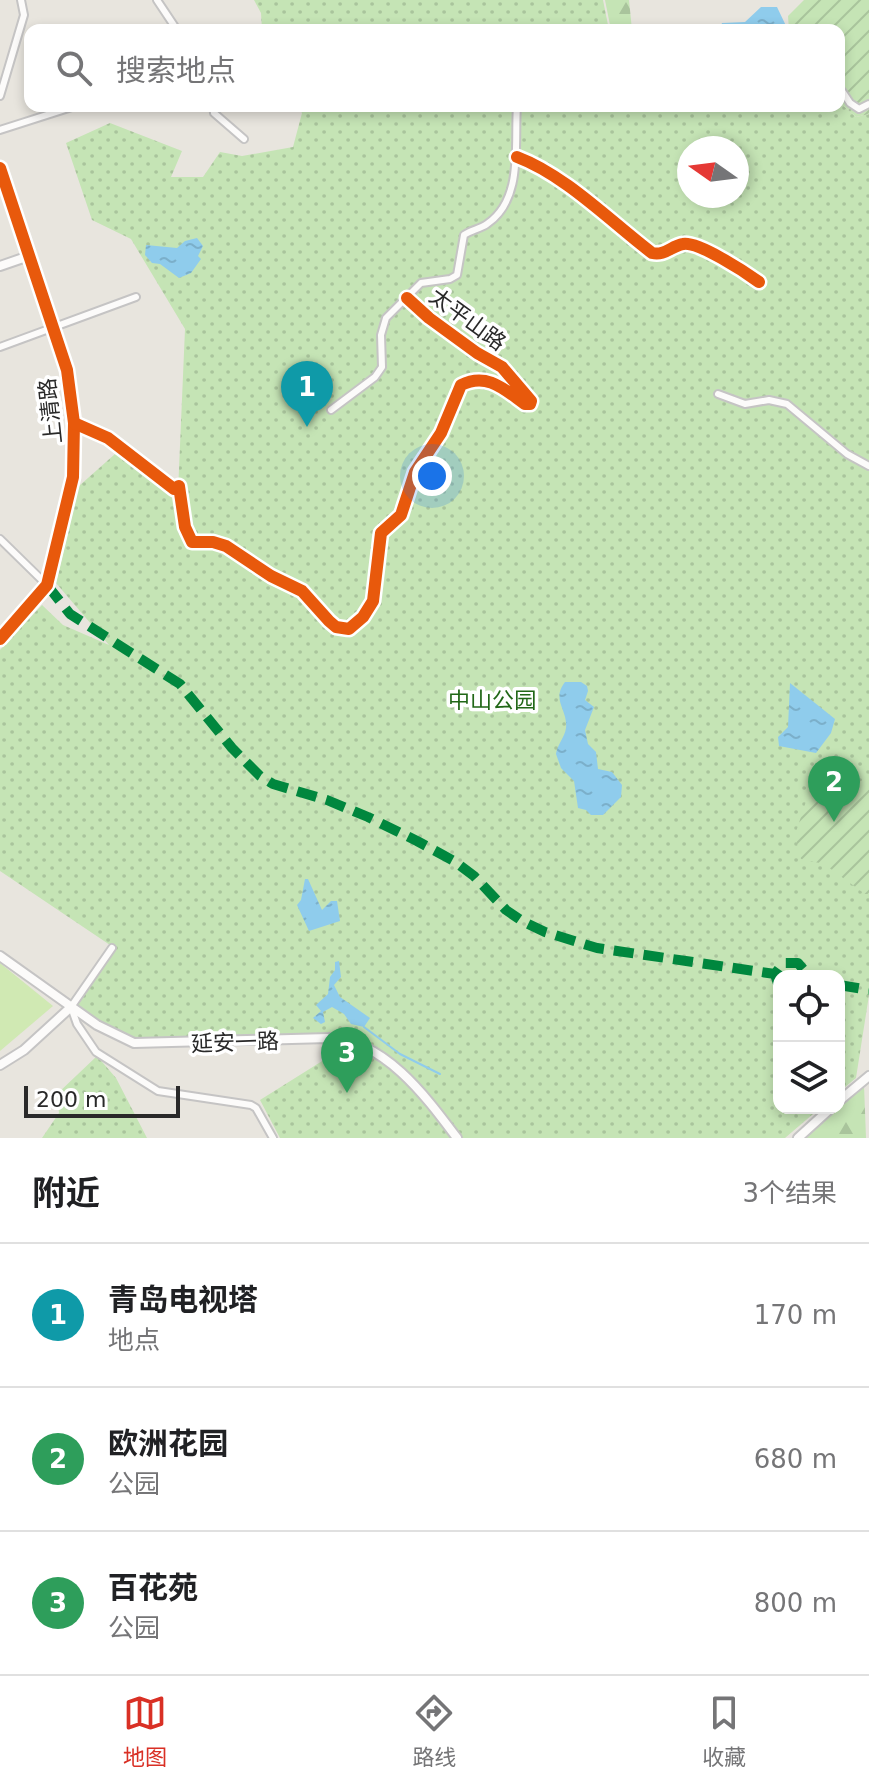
<!DOCTYPE html>
<html lang="zh">
<head>
<meta charset="utf-8">
<style>
	:root { --surface:#fff; --page:#f2f2f2; --text:#202124; --muted:#757577; --line:#e0e0e0; --accent:#d93025 }
	body { margin:0; font-family:"DejaVu Sans","Noto Sans SC",sans-serif; background:var(--page); color:var(--text) }
	.controls { position:absolute; right:24px; bottom:24px; display:grid; overflow:hidden; border-radius:16px; box-shadow:0 4px 12px #0003 }
	.controls button { width:72px; height:72px; display:grid; place-items:center; padding:0; border:0; border-bottom:2px solid var(--line); background:var(--surface); color:var(--text); font:40px sans-serif }
	.compass { position:absolute; left:677px; top:136px; width:72px; height:72px; border-radius:50%; background:var(--surface); box-shadow:0 4px 12px #0003; rotate:284deg }
	.scale { position:absolute; left:24px; bottom:20px; width:156px; box-sizing:border-box; padding-left:8px; border:4px solid #292929; border-top:0; font-size:22px; line-height:28px; white-space:nowrap; color:#292929; -webkit-text-stroke:6px #fff; paint-order:stroke }
	.you { position:absolute; left:432px; top:476px; width:28px; height:28px; margin:-20px; border:6px solid #fff; border-radius:50%; background:#1a73e8; box-shadow:0 0 0 12px #1a73e833 }
	.badge { display:grid; place-items:center; width:52px; height:52px; border-radius:50%; background:var(--accent); color:#fff; font-size:26px; font-weight:700 }
	.pin { position:absolute; translate:-50% -66px; filter:drop-shadow(0 2px 4px #0008) }
	.pin::after { content:''; position:absolute; top:42px; width:28px; height:24px; background:inherit; clip-path:polygon(0 0,100% 0,50% 100%) }
	.list { margin:0; padding:0; list-style:none }
	h2 { display:flex; justify-content:space-between; align-items:center; height:104px; margin:0; padding:0 32px; font-size:34px }
	h2 small { font-size:26px; font-weight:400; color:var(--muted) }
	.list li { display:grid; grid-template-columns:52px 1fr auto; gap:24px; align-items:center; box-sizing:border-box; height:144px; padding:0 32px; border-top:2px solid var(--line) }
	.list b { display:block; font-size:30px; white-space:nowrap }
	.list p { margin:0; font-size:26px; white-space:nowrap; color:var(--muted) }
	.list em { font-size:26px; font-style:normal; color:var(--muted) }
	.icon { flex:none; width:44px; height:44px; fill:none; stroke:currentColor; stroke-width:2; stroke-linecap:round; stroke-linejoin:round }
	.map { position:relative; flex:none; width:869px; height:1138px; overflow:hidden }
	.search { position:absolute; background:var(--surface); box-shadow:0 4px 12px #0003; left:24px; right:24px; top:24px; height:88px; display:flex; align-items:center; gap:20px; box-sizing:border-box; padding:0 28px; border-radius:16px; color:var(--muted); font-size:30px }
	.sheet { height:536px; background:var(--surface) }
	nav { display:flex; justify-content:space-around; align-items:center; box-sizing:border-box; height:112px; border-top:2px solid var(--line); background:var(--surface); font-size:22px; color:var(--muted) }
	nav a { display:grid; justify-items:center; gap:4px }
	nav .on { color:var(--accent) }
	.map>svg:first-child { display:block }
	.forest { fill:url(#forest-firs) }
	.park { fill:url(#park-dots); fill-rule:evenodd }
	.garden { fill:url(#garden-furrows) }
	.pitch { fill:#d0e9b3 }
	.water { fill:url(#water-ripples) }
	.lines { fill:none; stroke-linecap:round; stroke-linejoin:round }
	.stream { stroke:#8fccec; stroke-width:2 }
	.street-casing { stroke:#c5c4c4; stroke-width:10 }
	.secondary-casing { stroke:#c5c4c4; stroke-width:12 }
	.street { stroke:#fcfbfa; stroke-width:6 }
	.secondary { stroke:#fcfbfa; stroke-width:8 }
	.quiet { stroke:#00873e; stroke-width:10; stroke-dasharray:20 10; stroke-linecap:butt }
	.cycleway-casing { stroke:#fff; stroke-width:17 }
	.cycleway { stroke:#e8590c; stroke-width:12 }
	.labels { text-anchor:middle; stroke-width:7; stroke-linejoin:round; paint-order:stroke }
	.street-label { font-size:22px; fill:#292929; stroke:#fff }
	.park-label { font-size:22px; fill:#216717; stroke:#fff }
</style>
</head>
<body>
<div class="map">
<svg width="869" height="1138" viewBox="0 0 869 1138">
	<defs>
		<pattern id="forest-firs" width="22" height="20" patternUnits="userSpaceOnUse" patternTransform="scale(2)"><rect width="22" height="20" fill="#c5e4b5"/><path d="M5 1l3.5 6h-7zM16 11l3.5 6h-7z" fill="#a9c49c"/></pattern>
		<pattern id="park-dots" width="8" height="8" patternUnits="userSpaceOnUse" patternTransform="scale(2)"><rect width="8" height="8" fill="#c5e4b5"/><path d="M2 2h.1M6 6h.1" fill="none" stroke="#a9c49c" stroke-width="1.8" stroke-linecap="round"/></pattern>
		<pattern id="garden-furrows" width="10" height="10" patternUnits="userSpaceOnUse" patternTransform="scale(2)"><rect width="10" height="10" fill="#c5e4b5"/><path d="M-1 1l2-2M0 10L10 0M9 11l2-2" fill="none" stroke="#a9c49c"/></pattern>
		<pattern id="water-ripples" width="26" height="14" patternUnits="userSpaceOnUse" patternTransform="scale(2)"><rect width="26" height="14" fill="#8fccec"/><path d="M2 4q2-2 4 0t4 0M15 11q2-2 4 0t4 0" fill="none" stroke="#7bafca"/></pattern>
	</defs>
	<rect width="100%" height="100%" fill="#e8e5de"/>
	<g class="forest">
		<path d="M605,0H629L632,30H611Z"/>
		<path d="M864,1085L866,1138H802Z"/>
	</g>
	<g class="park">
		<path d="M254,0H603L609,30H262L261,13Z"/>
		<path d="M839,102L856,117L869,114V995L856,1078L839,1092V976H779V1108H820L785,1138H280L260,1100L327,1058L329,1040L151,1047L120,1039L76,1006L110,945L0,871V650L42,605L63,625L109,645L56,583L79,486L115,454L178,492L185,329L131,239L92,220L66,143L110,123L182,151L171,177H203L220,152L242,156L293,147L302,113L298,106H839ZM689,148H737V196H689Z"/>
		<path d="M97,1056L116,1078L147,1138H42L59,1113L57,1094Z"/>
	</g>
	<g class="garden">
		<path d="M804,0H869V114L856,117L839,102V30H789L788,16Z"/>
		<path d="M822,772L863,781L869,785V894H865L824,864L801,859L795,835L814,777Z"/>
	</g>
	<path class="pitch" d="M0,963L53,1006L0,1051Z"/>
	<g class="water">
		<path d="M761,7H777L788,30H720L722,23L745,22Z"/>
		<path d="M197,238L203,246L198,256L201,259L191,273L179,278L160,264L152,263L145,255L146,245L177,248L185,241Z"/>
		<path d="M565,682H581L587,686L588,691L585,700L594,707L585,730L588,744L596,752L598,769L612,772L622,785L621,797L603,815H591L586,810L578,808L574,781L561,768L556,754C557,745 565,737 566,728C568,710 551,700 565,682Z"/>
		<path d="M790,683L835,719L831,733L816,753L779,746L778,737L788,727Z"/>
		<path d="M305,879H308L322,910L331,901H337L340,921L309,931L297,905L301,900Z"/>
		<path d="M339,961L341,977L334,985L340,997L370,1018L364,1027L351,1024L344,1014L332,1007L323,1012L325,1022L321,1024L313,1018L321,1011L316,1005L328,994L330,977L335,970V962Z"/>
	</g>
	<g class="lines">
		<path class="stream" d="M364,1027L400,1054L440,1074"/>
		<g class="street-casing">
			<g id="street">
				<path d="M157,0L177,30"/>
				<path d="M842,91L850,103L859,109L869,104"/>
				<path d="M0,96L24,15L21,0"/>
				<path d="M213,106L214,113L244,139"/>
				<path d="M0,130L75,106"/>
				<path d="M517,157C565,175 610,221 652,253C665,256 671,246 683,244C698,241 745,272 759,282"/>
				<path d="M0,168L67,370L74,423L73,477L47,585L0,639"/>
				<path d="M0,347L136,297"/>
				<path d="M718,394L745,404L769,400L787,404L847,454L869,466"/>
				<path d="M331,410L375,377L382,367L381,335L386,318L421,283L450,279L457,275L464,235C471,230 480,229 487,224C524,199 514,144 517,106"/>
				<path d="M74,423L108,438L174,489L179,486L185,527L192,542H213L226,546L271,576L302,591L329,621L336,627L349,629L363,617L373,601L381,533L401,515L415,472L441,433L461,385C487,372 504,389 525,404H530L531,401L502,367L477,353L429,318L407,298"/>
				<path d="M0,539L47,585"/>
				<path d="M112,948L71,1007L77,1024L96,1052L158,1091L251,1105L256,1108L273,1138"/>
			</g>
		</g>
		<g class="secondary-casing">
			<g id="secondary">
				<path d="M0,266L29,256"/>
				<path d="M0,956L97,1025L134,1043L329,1038C385,1040 427,1098 457,1138"/>
				<path d="M0,1065L24,1050L71,1007"/>
				<path d="M839,1101L869,1076"/>
				<path d="M798,1138L831,1108"/>
			</g>
		</g>
		<use href="#street" class="street"/>
		<use href="#secondary" class="secondary"/>
		<g class="quiet">
			<path d="M47,585L70,614L180,684L232,748L260,776L273,784L327,800L368,817L417,841L454,861L474,876L506,910L522,921L545,932L597,948L775,974"/>
			<path d="M839,985L869,990"/>
			<path d="M779,987L775,974L783,963H798L804,970L806,976"/>
		</g>
		<g class="cycleway-casing">
			<g id="cycleway">
				<path d="M517,157C565,175 610,221 652,253C665,256 671,246 683,244C698,241 745,272 759,282"/>
				<path d="M0,168L67,370L74,423L73,477L47,585L0,639"/>
				<path d="M74,423L108,438L174,489L179,486L185,527L192,542H213L226,546L271,576L302,591L329,621L336,627L349,629L363,617L373,601L381,533L401,515L415,472L441,433L461,385C487,372 504,389 525,404H530L531,401L502,367L477,353L429,318L407,298"/>
			</g>
		</g>
		<use href="#cycleway" class="cycleway"/>
	</g>
	<g class="labels">
		<g class="street-label">
			<text transform="translate(468 319) rotate(36)" y="8">太平山路</text>
			<text transform="translate(50 411) rotate(-96)" y="8">上清路</text>
			<text transform="translate(235 1042) rotate(-2)" y="8">延安一路</text>
		</g>
		<g class="park-label">
			<text x="492" y="708">中山公园</text>
		</g>
	</g>
</svg>
<div class="controls">
<button><svg class="icon" aria-label="locate" viewBox="0 0 24 24"><circle cx="12" cy="12" r="6"/><path d="M12 2v4M12 18v4M2 12h4M18 12h4"/></svg></button>
<button><svg class="icon" aria-label="layers" viewBox="0 0 24 24"><path d="M12 4l9 5-9 5-9-5zM3 14l9 5 9-5"/></svg></button>
</div>
<svg class="compass" viewBox="-18 -18 36 36"><path d="M0-13l5 13h-10z" fill="#e53935"/><path d="M0 13l5-13h-10z" fill="#757577"/></svg>
<div class="scale">200 m</div>
<div class="you"></div>
<div class="pin badge" style="left:307px;top:427px;background:#0f9aa8">1</div>
<div class="pin badge" style="left:834px;top:822px;background:#2e9e5b">2</div>
<div class="pin badge" style="left:347px;top:1093px;background:#2e9e5b">3</div>
<div class="search"><svg class="icon" aria-label="search" viewBox="0 0 24 24"><circle cx="10" cy="10" r="6"/><path d="M15 15l6 6"/></svg>搜索地点</div>
</div>
<section class="sheet">
<h2>附近<small>3个结果</small></h2>
<ul class="list">
<li><span class="badge" style="background:#0f9aa8">1</span><div><b>青岛电视塔</b><p>地点</p></div><em>170 m</em></li>
<li><span class="badge" style="background:#2e9e5b">2</span><div><b>欧洲花园</b><p>公园</p></div><em>680 m</em></li>
<li><span class="badge" style="background:#2e9e5b">3</span><div><b>百花苑</b><p>公园</p></div><em>800 m</em></li>
</ul>
</section>
<nav>
<a class="on"><svg class="icon" aria-label="map" viewBox="0 0 24 24"><path d="M3 6l6-2 6 2 6-2v14l-6 2-6-2-6 2zM9 4v14M15 6v14"/></svg>地图</a>
<a><svg class="icon" aria-label="directions" viewBox="0 0 24 24"><path d="M12 3l9 9-9 9-9-9zM9 14v-3h6M13 9l2 2-2 2"/></svg>路线</a>
<a><svg class="icon" aria-label="saved" viewBox="0 0 24 24"><path d="M7 4h10v16l-5-4-5 4z"/></svg>收藏</a>
</nav>
</body>
</html>
